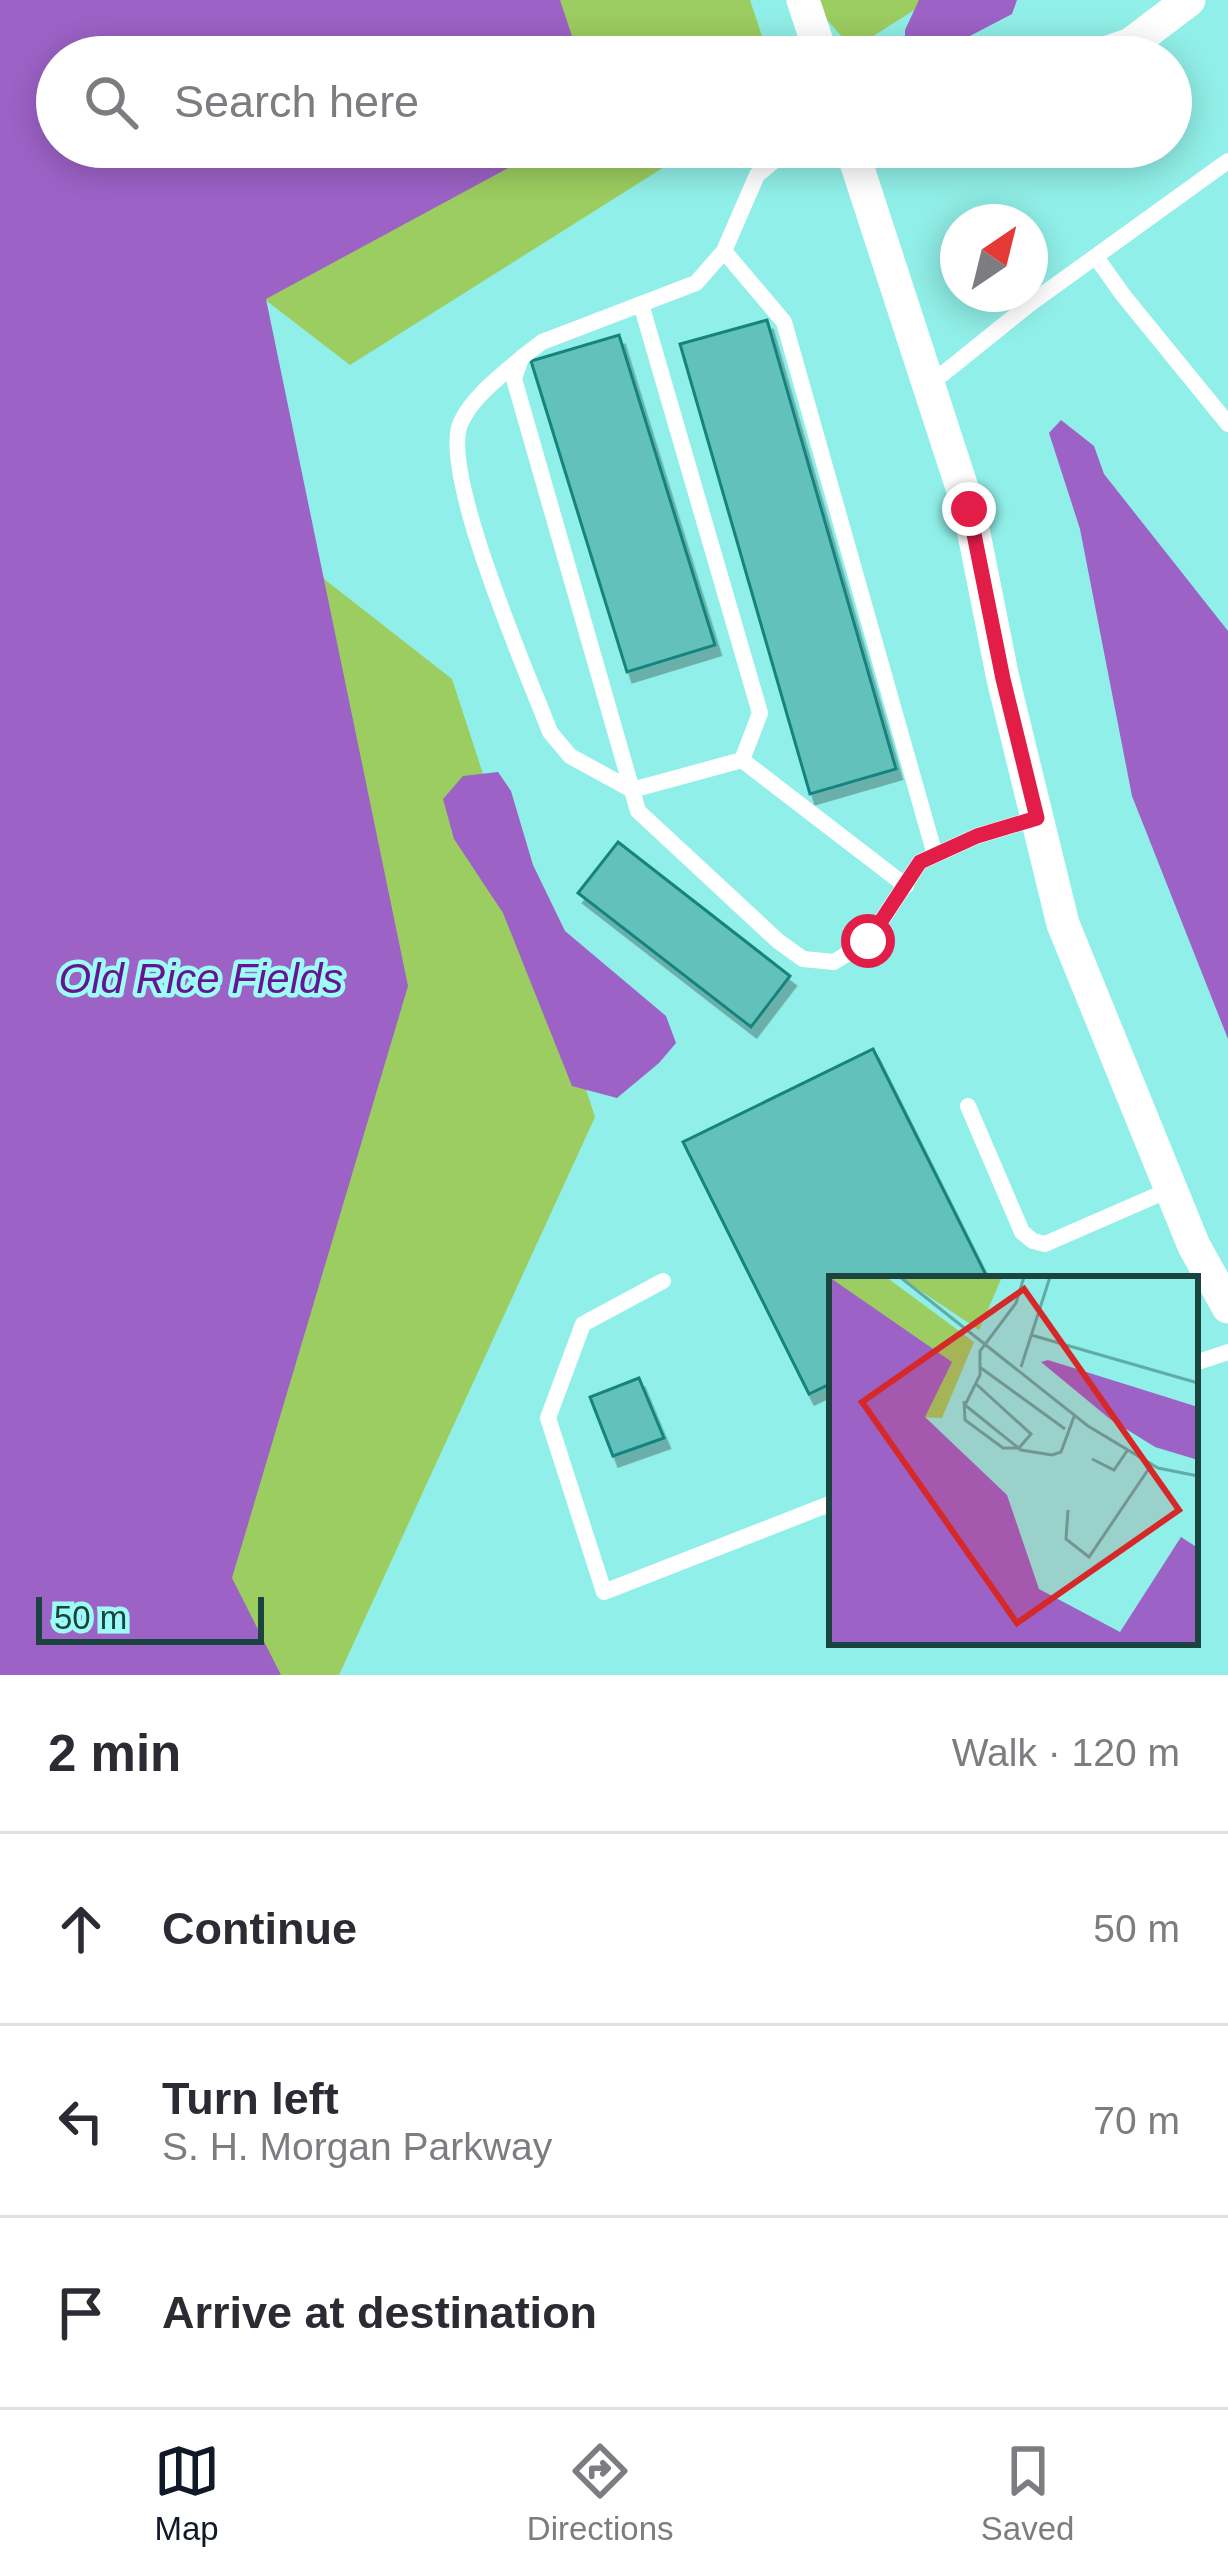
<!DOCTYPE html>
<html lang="en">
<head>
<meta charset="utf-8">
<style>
	:root { --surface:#fff; --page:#f7f7f7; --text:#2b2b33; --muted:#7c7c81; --line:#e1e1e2; --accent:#111827 }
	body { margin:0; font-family:Helvetica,sans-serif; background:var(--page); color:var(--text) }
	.compass { position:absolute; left:940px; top:204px; width:108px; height:108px; border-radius:50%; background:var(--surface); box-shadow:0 6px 30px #0003; rotate:35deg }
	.scale { position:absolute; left:36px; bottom:30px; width:228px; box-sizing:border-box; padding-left:12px; border:6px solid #1b4340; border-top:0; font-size:33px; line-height:42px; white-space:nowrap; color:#1b4340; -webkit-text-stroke:9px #9dfcf5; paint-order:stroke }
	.stop { position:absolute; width:36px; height:36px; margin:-27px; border:9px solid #e11d48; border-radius:50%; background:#fff }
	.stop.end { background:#e11d48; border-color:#fff; box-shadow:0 3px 12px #0008 }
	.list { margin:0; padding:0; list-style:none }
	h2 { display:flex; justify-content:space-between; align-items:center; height:156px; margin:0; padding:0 48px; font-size:51px }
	h2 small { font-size:39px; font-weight:400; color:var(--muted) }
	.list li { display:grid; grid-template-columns:78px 1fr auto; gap:36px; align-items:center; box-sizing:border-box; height:192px; padding:0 48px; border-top:3px solid var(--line) }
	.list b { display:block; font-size:45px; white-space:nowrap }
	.list p { margin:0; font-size:39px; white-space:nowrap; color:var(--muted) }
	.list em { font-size:39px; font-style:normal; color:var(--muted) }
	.icon { flex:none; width:66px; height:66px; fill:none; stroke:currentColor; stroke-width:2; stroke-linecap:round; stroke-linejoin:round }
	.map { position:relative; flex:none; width:1228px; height:1675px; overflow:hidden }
	.search { position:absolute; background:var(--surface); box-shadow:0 6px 30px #0003; left:36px; right:36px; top:36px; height:132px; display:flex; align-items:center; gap:30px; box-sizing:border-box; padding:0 42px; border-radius:66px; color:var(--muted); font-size:45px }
	.sheet { height:732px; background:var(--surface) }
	nav { display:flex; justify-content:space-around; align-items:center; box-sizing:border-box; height:168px; border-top:3px solid var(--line); background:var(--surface); font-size:33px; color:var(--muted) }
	nav a { display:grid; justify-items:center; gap:6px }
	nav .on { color:var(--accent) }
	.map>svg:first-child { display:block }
	.green { fill:#9ccd60 }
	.water { fill:#9c62c6 }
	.building { fill:#62c1bb; stroke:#15837e; stroke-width:3; filter:url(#shadow) }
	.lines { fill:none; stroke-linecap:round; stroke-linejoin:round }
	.lane { stroke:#fff; stroke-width:16 }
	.street { stroke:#fff; stroke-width:33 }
	.route { stroke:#e11d48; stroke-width:15 }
	.labels { text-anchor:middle; stroke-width:9; stroke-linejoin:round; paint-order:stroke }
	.water-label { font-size:42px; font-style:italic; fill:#661491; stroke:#9dfcf5 }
	.inset-road { fill:none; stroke:#61aaa5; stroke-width:3 }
	.view { fill:#d62828; fill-opacity:0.15; stroke:#d62828; stroke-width:6 }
	.inset-edge { fill:none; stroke:#1b4340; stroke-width:6 }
</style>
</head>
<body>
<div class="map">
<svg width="1228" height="1675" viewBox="0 0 1228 1675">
	<defs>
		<filter id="shadow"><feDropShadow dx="5.5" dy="10" stdDeviation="0" flood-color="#0004"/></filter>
	</defs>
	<rect width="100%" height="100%" fill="#90efe8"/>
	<g class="green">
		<path d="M0,0H750L769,57H57Z"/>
		<path d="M809,0H930L853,49Z"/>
		<path d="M66,147H696L350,365Z"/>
		<path d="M0,326L452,679L595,1117L339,1675H0Z"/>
	</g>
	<g class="water">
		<path d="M0,0H560L579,57H57V147H547L266,299L408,986L232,1578L281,1675H0Z"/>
		<path d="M919,0H1017L1012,14L968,37L945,43L941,47L923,49L905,40V30Z"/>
		<path d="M1061,420L1094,446L1104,474L1228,631V1039L1132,796L1080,529L1049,433Z"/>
		<path d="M498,772L511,791L533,865L565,931L666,1016L676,1043L659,1063L617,1098L572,1086L503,913L454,839L443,799L463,776Z"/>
	</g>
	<g class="building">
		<path d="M767,320L896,769L810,794L680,344Z"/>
		<path d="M619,335L715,645L627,672L531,361Z"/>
		<path d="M618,842L790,976L751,1027L578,893Z"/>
		<path d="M873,1049L988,1279H832V1383L809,1394L683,1142Z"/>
		<path d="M639,1378L664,1438L613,1456L590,1397Z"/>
	</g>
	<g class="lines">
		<g class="lane">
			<path d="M815,147L780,156L757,175L724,251L696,283L542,342L521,358L514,379L638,811L778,941L803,959L834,962L868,941L920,862L977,836L1037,818"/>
			<path d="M724,251L784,322L935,855"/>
			<path d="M1096,257L1123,295L1228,424"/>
			<path d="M518,361C497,379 473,397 461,422C438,470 529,677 550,732L570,756L632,790L742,760L760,713L641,304"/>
			<path d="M929,385L1031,303L1228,161"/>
			<path d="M742,760L906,886"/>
			<path d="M968,1106L1022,1232L1033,1241L1045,1244L1171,1189"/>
			<path d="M663,1281L583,1324L548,1418L604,1592L832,1503"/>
			<path d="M1195,1363L1228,1352"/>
		</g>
		<g class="street">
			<path d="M803,0L822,57"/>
			<path d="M1093,57L1131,44L1189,0"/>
			<path d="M851,147L969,509L1003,679L1063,924L1194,1246L1228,1307"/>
		</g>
	</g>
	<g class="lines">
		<path class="route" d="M868,941L920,862L977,836L1037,818L1003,679L969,509"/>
	</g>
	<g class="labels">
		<g class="water-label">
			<text x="201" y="993">Old Rice Fields</text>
		</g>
	</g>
	<g transform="translate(829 1276)">
		<rect width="369" height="369" fill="#90efe8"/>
		<path d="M0,1H57L145,66L113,142L0,137ZM71,1H173L150,54Z" fill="#9ccd60"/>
		<path d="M0,1L123,86L96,141L178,219L210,313L291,356L352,261L369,272V368H0ZM219,84L369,131V184L326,171L281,143L212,86Z" fill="#9c62c6"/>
		<path class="inset-road" d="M71,1L259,150L329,192L369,200M195,1L187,27L151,75V99L136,129L192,174L223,179L232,176L246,138M202,59L369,107M192,91L221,1M152,92L236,153M135,125L136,144L174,172H190L202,158L146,107M263,183L285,194L298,175M239,234L237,263L260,281L323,188"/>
		<path class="view" d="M195,13L350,234L188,347L33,126Z"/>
		<rect width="369" height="369" class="inset-edge"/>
	</g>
</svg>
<svg class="compass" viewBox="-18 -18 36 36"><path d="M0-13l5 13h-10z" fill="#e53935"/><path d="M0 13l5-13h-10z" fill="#7c7c81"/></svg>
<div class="scale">50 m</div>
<div class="stop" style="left:868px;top:941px"></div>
<div class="stop end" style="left:969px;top:509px"></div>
<div class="search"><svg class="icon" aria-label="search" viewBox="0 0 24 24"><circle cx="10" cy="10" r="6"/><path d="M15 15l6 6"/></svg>Search here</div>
</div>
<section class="sheet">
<h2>2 min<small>Walk · 120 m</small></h2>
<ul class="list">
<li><svg class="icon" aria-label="ahead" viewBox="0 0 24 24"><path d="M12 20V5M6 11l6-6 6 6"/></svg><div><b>Continue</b></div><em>50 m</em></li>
<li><svg class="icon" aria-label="left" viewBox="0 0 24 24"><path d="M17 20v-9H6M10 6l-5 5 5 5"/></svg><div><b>Turn left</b><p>S. H. Morgan Parkway</p></div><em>70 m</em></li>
<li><svg class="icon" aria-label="arrive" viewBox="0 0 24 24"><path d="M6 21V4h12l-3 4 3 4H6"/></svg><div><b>Arrive at destination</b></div></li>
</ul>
</section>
<nav>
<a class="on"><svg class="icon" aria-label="map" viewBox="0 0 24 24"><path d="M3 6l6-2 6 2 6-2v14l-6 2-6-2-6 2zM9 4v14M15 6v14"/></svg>Map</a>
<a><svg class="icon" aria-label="directions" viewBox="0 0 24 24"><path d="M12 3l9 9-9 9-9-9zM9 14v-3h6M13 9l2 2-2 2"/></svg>Directions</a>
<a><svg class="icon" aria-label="saved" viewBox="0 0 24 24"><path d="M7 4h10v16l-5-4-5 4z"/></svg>Saved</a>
</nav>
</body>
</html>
